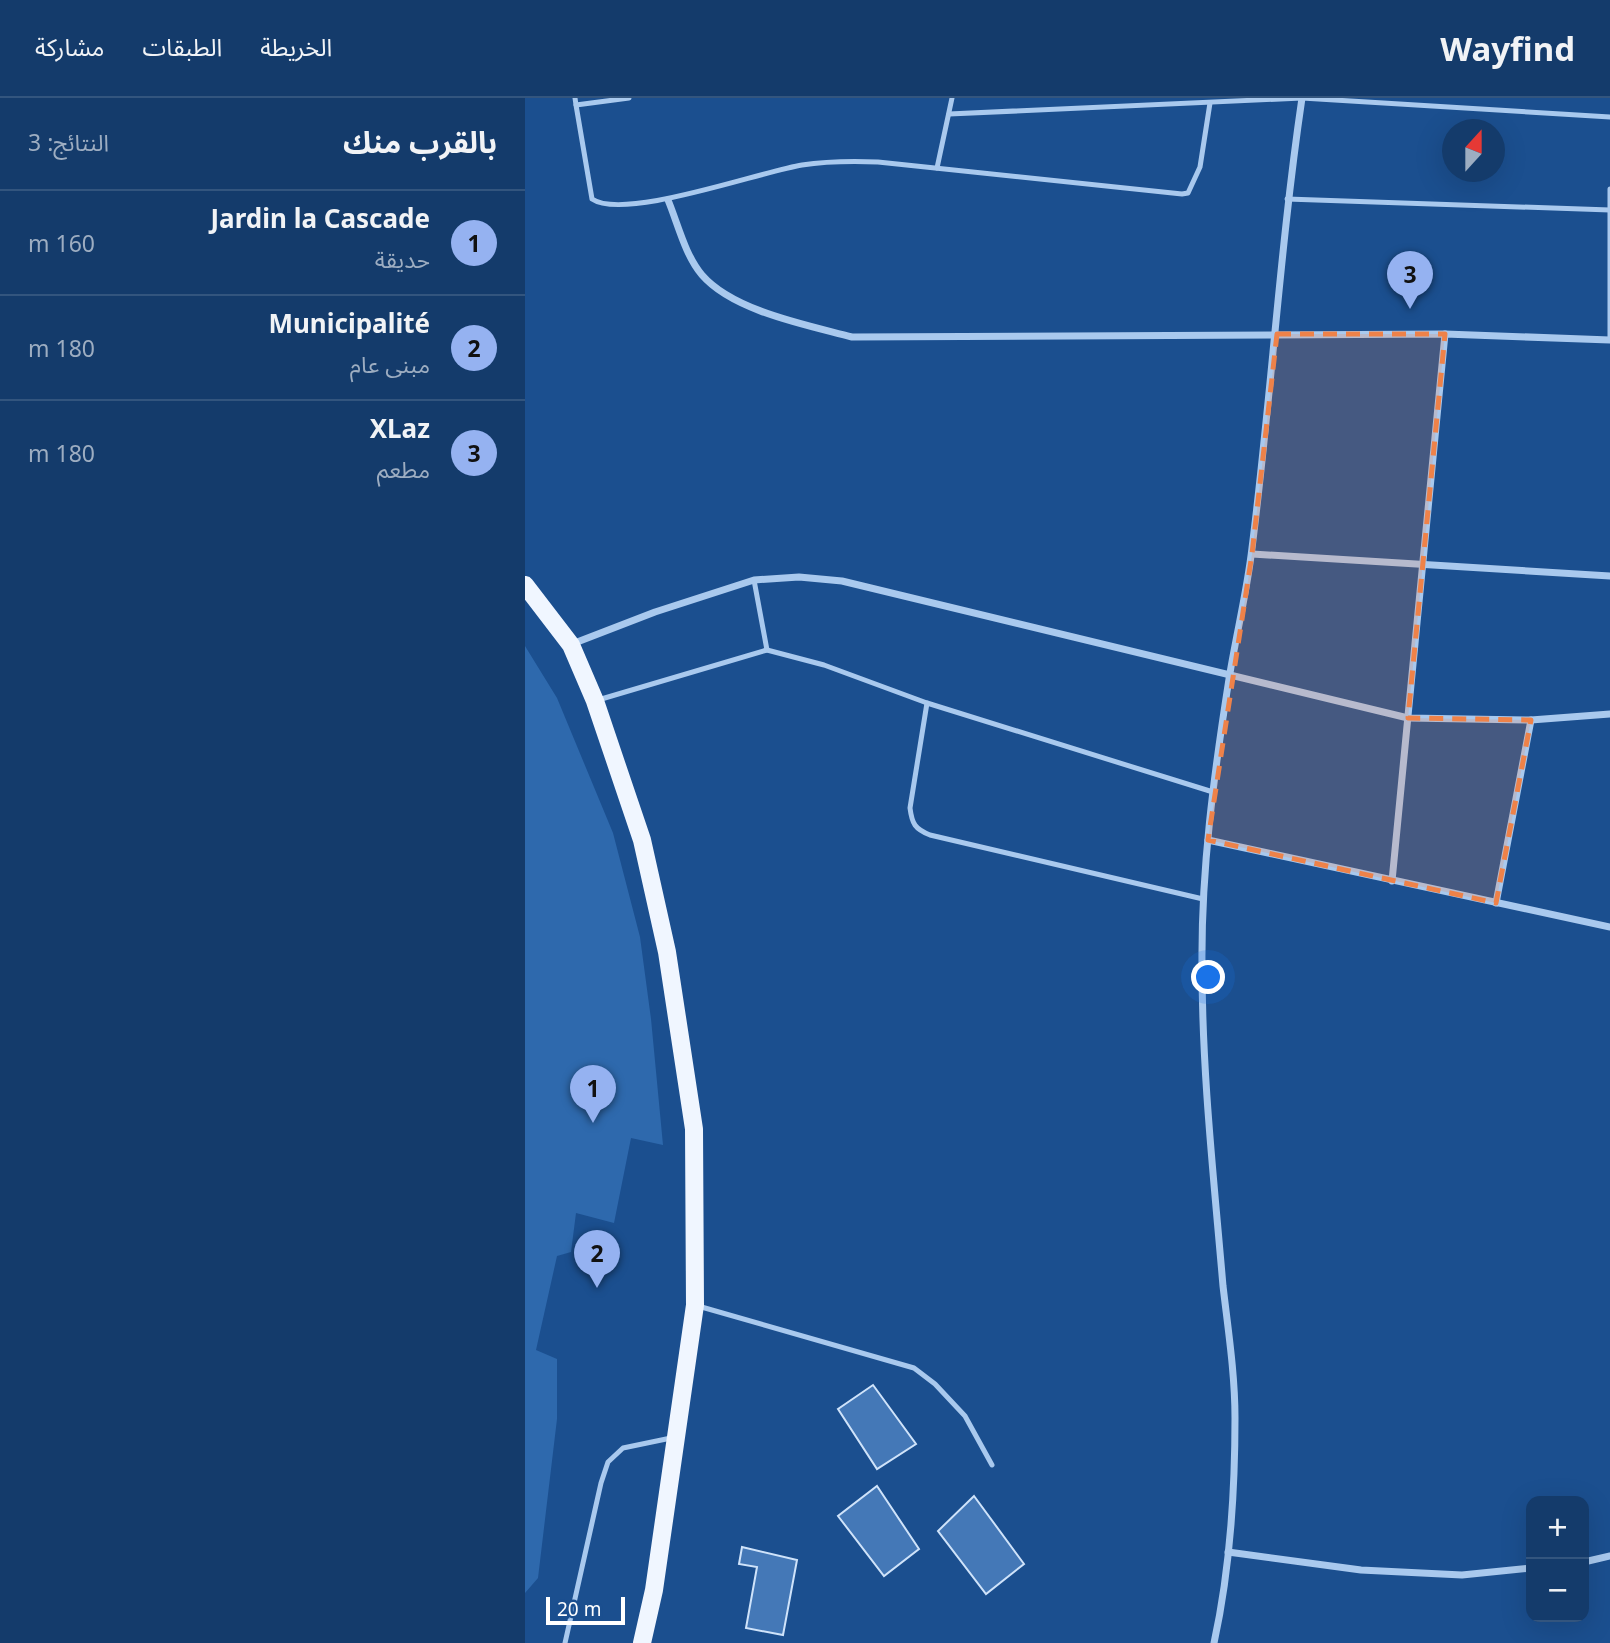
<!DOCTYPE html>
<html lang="ar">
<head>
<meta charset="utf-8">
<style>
	:root { --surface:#143b6b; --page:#1d4271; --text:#f1f3f6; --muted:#9dadc1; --line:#33557e; --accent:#95b2f1 }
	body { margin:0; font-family:"Noto Sans","Noto Sans Arabic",sans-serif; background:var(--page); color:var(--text); direction:rtl }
	.controls { position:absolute; right:21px; bottom:21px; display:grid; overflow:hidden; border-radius:14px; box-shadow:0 7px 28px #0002 }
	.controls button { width:63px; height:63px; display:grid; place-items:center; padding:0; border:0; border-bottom:2px solid var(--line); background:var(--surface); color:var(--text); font:35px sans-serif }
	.compass { position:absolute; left:917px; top:21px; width:63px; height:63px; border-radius:50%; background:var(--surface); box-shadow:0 7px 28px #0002; rotate:21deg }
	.scale { position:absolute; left:21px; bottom:18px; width:79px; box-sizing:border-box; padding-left:7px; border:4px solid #fff; border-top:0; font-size:19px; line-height:24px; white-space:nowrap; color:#fff; -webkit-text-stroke:5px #1b4f8f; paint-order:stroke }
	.you { position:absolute; left:684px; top:880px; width:24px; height:24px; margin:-18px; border:5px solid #fff; border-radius:50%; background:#1a73e8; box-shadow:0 0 0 10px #1a73e833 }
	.badge { display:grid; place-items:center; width:46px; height:46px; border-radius:50%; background:var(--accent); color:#111; font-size:23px; font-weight:700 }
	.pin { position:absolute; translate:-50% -58px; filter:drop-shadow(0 2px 4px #0008) }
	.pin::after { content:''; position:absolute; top:37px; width:24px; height:21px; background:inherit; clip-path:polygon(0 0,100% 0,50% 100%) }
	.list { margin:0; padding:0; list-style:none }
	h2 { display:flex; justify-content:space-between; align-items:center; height:91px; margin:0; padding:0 28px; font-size:30px }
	h2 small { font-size:23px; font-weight:400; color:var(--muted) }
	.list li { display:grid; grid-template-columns:46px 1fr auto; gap:21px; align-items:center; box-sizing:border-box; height:105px; padding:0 28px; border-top:2px solid var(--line) }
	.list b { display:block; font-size:26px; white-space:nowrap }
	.list p { margin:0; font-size:23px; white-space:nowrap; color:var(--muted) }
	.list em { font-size:23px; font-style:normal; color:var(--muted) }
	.map { position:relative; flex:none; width:1085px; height:1545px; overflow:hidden; direction:ltr }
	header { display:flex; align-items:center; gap:42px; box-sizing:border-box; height:98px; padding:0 35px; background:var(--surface); border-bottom:2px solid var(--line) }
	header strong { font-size:33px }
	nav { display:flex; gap:38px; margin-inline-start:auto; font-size:24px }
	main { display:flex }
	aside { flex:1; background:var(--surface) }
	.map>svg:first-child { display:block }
	.green { fill:#2e69ad }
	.building { fill:#4478b7; stroke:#cfe3fa; stroke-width:2 }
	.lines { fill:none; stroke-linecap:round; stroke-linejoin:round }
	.lane { stroke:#a9c9ee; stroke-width:5 }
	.street { stroke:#a9c9ee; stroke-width:7 }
	.primary { stroke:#f0f6ff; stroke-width:18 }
	.marked { fill:#ee8249; fill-opacity:0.2; stroke:#ee8249; stroke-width:5; stroke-dasharray:14 9; stroke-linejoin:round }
</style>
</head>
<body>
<header>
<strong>Wayfind</strong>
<nav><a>الخريطة</a><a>الطبقات</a><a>مشاركة</a></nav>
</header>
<main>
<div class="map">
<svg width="1085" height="1545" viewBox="0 0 1085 1545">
	<rect width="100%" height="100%" fill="#1b4f8f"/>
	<path class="green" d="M0,548L32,600L88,735L115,839L126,921L138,1047L106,1040L89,1125L51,1115L46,1154L32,1158L11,1252L32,1261V1321L13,1480L0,1495Z"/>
	<g class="building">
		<path d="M348,1287L391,1346L352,1371L313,1311Z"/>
		<path d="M352,1388L394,1451L359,1478L313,1418Z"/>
		<path d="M449,1398L499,1466L461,1496L413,1433Z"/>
		<path d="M217,1449L272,1462L258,1537L221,1530L232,1469L214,1466Z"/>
	</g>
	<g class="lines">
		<g class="lane">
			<path d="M50,0L51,7L104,0"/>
			<path d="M51,7L67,101C99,123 234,74 277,67C303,63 328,63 353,64L657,96L663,95L675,69L685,5"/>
			<path d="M424,16L777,0L1085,19"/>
			<path d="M412,70L427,0"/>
			<path d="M762,101L1085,112"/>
			<path d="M1085,242V91"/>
			<path d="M229,482L242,552"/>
			<path d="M73,602L242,552L299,567L402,605L688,694"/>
			<path d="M402,605L385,710C387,726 390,731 405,737L678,801"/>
			<path d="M173,1208L389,1270L410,1286L440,1318L467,1367"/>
			<path d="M40,1545L76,1385L83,1364L98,1350L146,1340"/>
		</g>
		<g class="street">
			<path d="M143,102C153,126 160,157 177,177C208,213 282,227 327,239L920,236L1085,242"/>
			<path d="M727,456L1085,478"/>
			<path d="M47,546L130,514L229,482L274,479L317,483L883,620L1006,622L1085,616"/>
			<path d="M683,742L1085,829"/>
			<path d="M867,783L920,236"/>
			<path d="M971,805L1006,622"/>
			<path d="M703,1454L836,1472L937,1477L1006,1470"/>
			<path d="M1059,1464L1085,1458"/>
			<path d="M689,1545C705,1472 710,1395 710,1320C710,1276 703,1231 698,1188C689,1082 677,975 677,868C676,772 689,676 704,581C711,537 722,494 727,450C746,300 755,149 777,0"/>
		</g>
		<path class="primary" d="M0,487L46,547L70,603L117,742L142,854L169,1031L170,1207L129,1492L117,1545"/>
	</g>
	<path class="marked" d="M752,236H920L883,620L1006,622L971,805L683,742L727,456Z"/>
</svg>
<div class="controls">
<button>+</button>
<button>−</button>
</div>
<svg class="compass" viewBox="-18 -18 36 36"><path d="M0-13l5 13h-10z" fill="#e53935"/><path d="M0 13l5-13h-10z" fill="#9dadc1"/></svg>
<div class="scale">20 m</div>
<div class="you"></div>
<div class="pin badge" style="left:68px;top:1025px">1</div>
<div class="pin badge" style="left:72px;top:1190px">2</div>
<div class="pin badge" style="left:885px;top:211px">3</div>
</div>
<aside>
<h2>بالقرب منك<small>النتائج: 3</small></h2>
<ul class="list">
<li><span class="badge">1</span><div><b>Jardin la Cascade</b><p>حديقة</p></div><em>160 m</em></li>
<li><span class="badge">2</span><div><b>Municipalité</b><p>مبنى عام</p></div><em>180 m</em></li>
<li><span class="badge">3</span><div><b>XLaz</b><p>مطعم</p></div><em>180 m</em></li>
</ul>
</aside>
</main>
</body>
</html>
